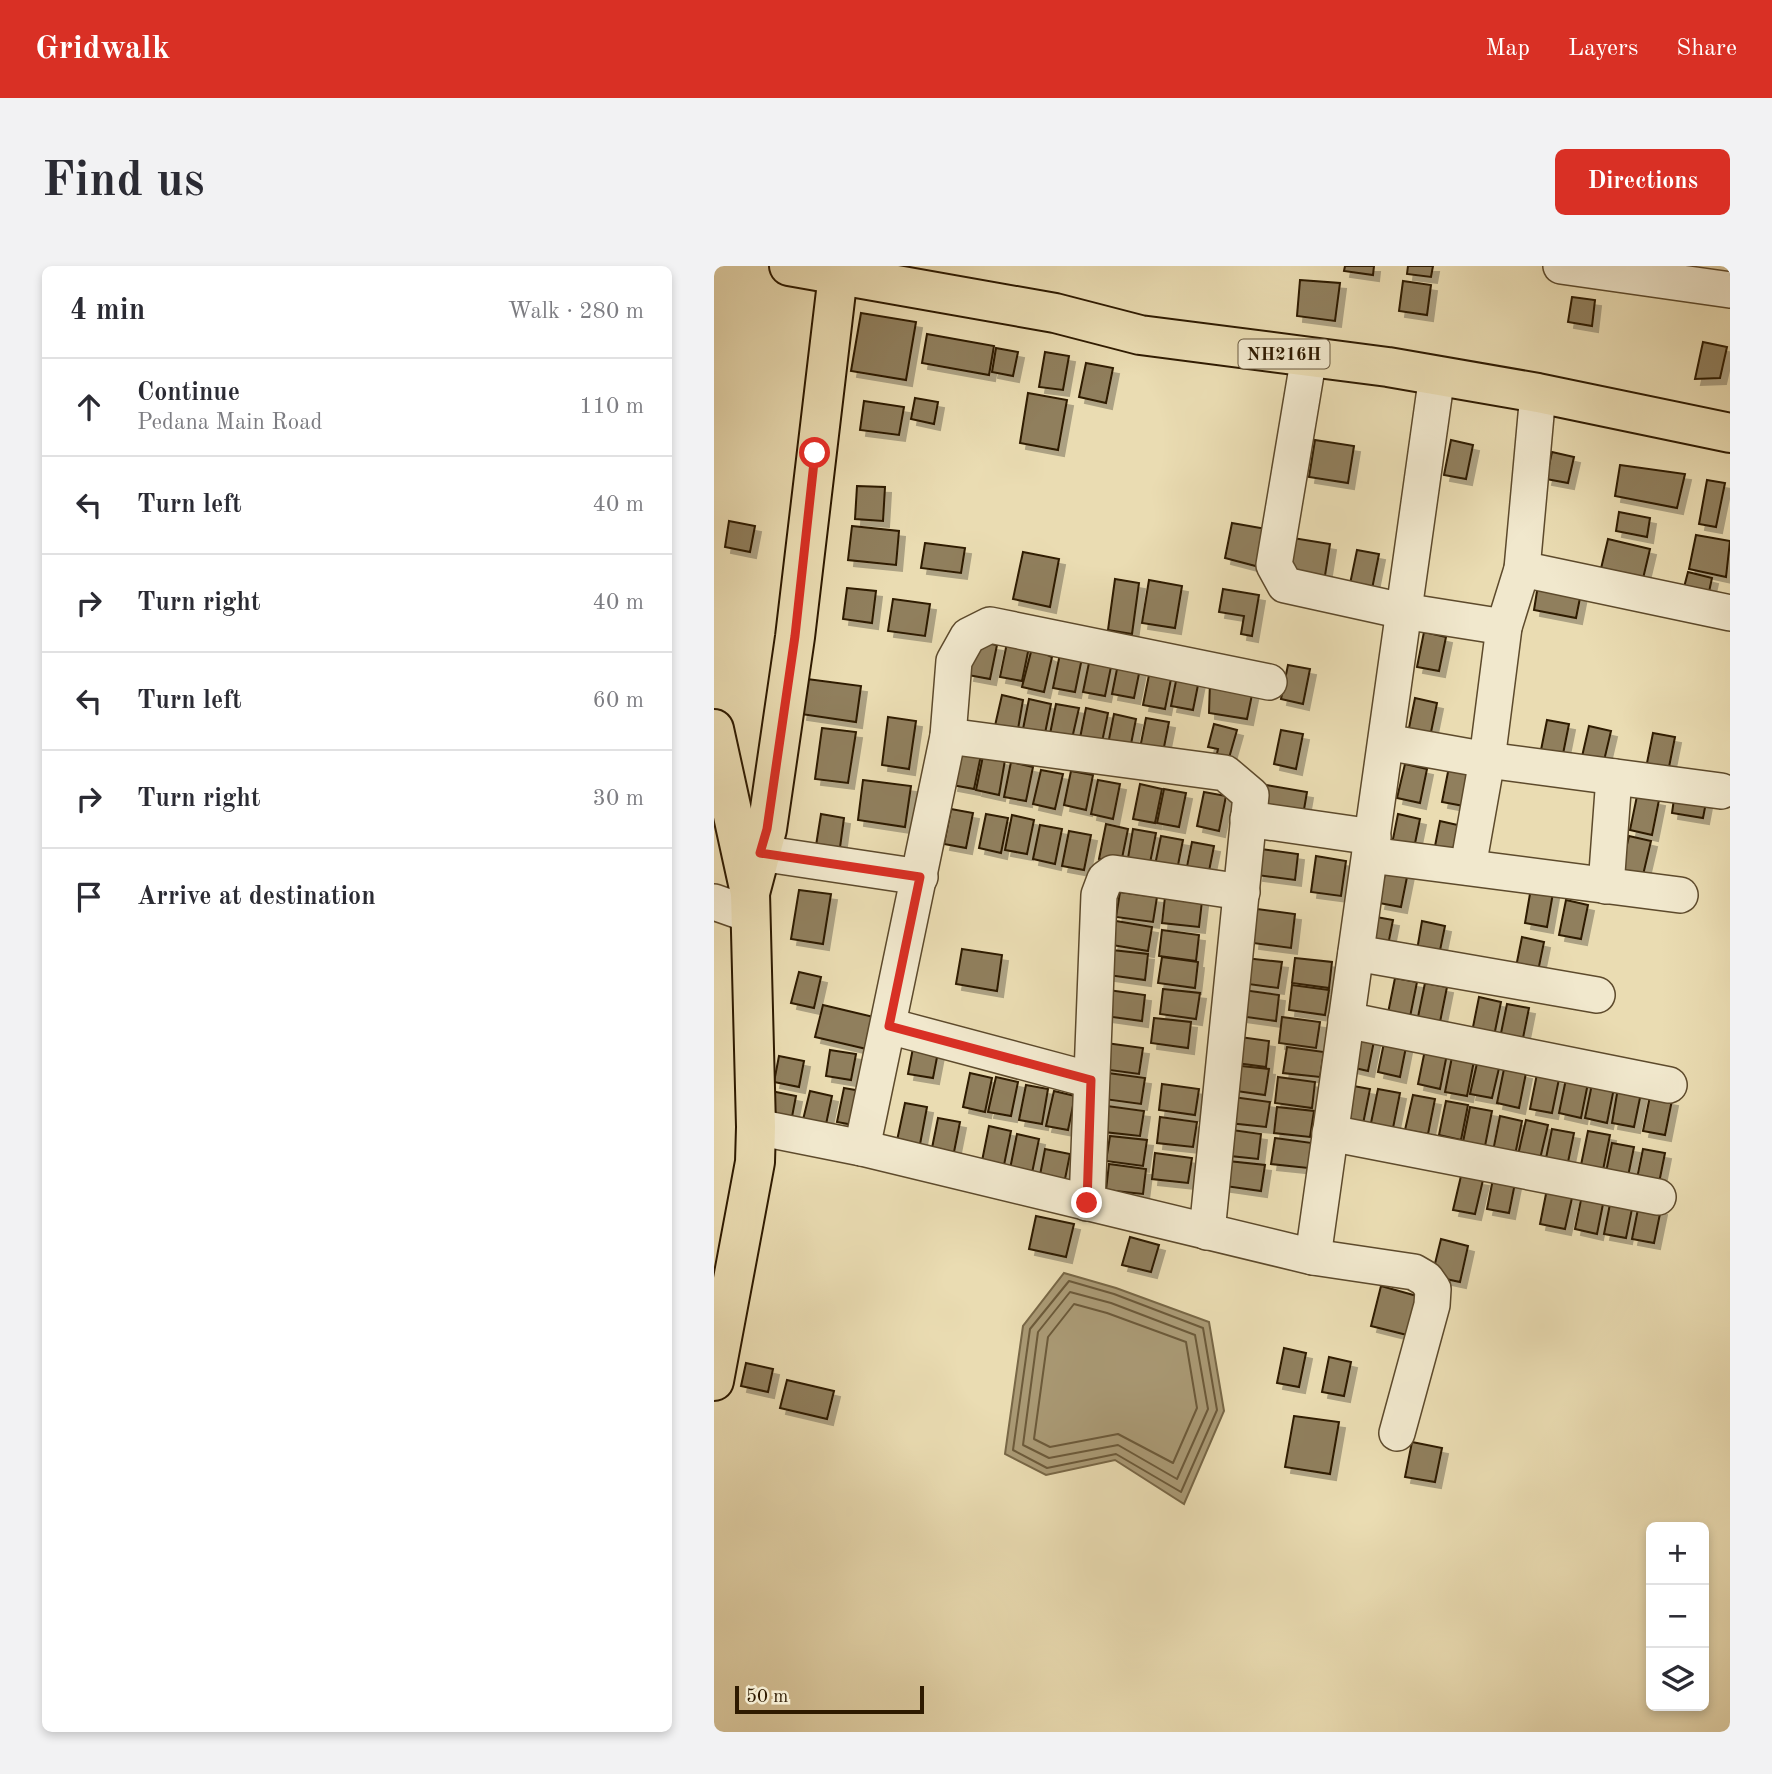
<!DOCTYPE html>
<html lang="en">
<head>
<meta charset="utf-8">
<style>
	:root { --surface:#fff; --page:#f2f2f3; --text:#2b2b33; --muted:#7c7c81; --line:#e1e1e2; --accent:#d93025 }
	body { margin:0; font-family:"Old Standard TT",serif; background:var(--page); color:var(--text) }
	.controls { position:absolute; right:21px; bottom:21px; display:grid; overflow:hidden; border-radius:10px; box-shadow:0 4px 10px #0003 }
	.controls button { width:63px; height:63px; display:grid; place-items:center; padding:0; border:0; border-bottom:2px solid var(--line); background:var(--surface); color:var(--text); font:35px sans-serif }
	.scale { position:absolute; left:21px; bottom:18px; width:189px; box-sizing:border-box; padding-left:7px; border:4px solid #2e1a00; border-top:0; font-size:19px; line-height:24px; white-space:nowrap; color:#2e1a00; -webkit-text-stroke:5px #f1e8cd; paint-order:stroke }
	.stop { position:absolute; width:21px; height:21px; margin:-16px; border:5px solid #d93025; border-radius:50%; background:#fff }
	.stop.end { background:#d93025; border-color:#fff; box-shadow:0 2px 7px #0008 }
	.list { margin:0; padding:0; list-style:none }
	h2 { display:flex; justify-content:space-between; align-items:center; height:91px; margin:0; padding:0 28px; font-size:30px }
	h2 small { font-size:23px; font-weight:400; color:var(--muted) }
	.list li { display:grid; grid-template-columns:46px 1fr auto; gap:21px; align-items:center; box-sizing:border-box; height:98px; padding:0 28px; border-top:2px solid var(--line) }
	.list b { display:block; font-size:26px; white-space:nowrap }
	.list p { margin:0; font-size:23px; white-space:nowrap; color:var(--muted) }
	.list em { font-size:23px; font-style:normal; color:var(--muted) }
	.icon { flex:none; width:38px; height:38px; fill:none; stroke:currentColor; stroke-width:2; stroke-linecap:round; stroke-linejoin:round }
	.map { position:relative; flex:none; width:1016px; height:1466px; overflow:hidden; border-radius:10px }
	header { display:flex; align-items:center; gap:42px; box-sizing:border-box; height:98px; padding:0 35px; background:var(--accent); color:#fff }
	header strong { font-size:33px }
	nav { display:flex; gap:38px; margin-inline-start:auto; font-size:24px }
	.intro { display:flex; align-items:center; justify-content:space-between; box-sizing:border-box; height:168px; padding:0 42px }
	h1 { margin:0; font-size:49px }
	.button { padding:18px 32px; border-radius:10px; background:var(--accent); color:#fff; font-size:24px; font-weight:700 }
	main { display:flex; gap:42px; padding:0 42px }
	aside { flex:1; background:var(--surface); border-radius:10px; box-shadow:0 4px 10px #0003 }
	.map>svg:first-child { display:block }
	.water { fill:#aa9a75; stroke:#786746; stroke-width:2 }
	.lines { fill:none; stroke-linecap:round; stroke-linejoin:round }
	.shore { stroke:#6c5a3a; stroke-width:2 }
	.building { fill:#907f5d; stroke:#2e1a00; stroke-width:2; filter:url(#shadow) }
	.minor-casing { stroke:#5d4a2c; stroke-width:38 }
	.major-casing { stroke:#2e1a00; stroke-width:42 }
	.highway-casing { stroke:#2e1a00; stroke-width:42 }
	.minor { stroke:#f1e8cd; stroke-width:35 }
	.major { stroke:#eadcb2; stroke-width:38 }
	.highway { stroke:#eadcb2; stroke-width:38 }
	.route { stroke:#d93025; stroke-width:9 }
	.labels { text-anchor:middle; stroke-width:5; stroke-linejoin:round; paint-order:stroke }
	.shield { fill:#f1e8cd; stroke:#68583e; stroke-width:2 }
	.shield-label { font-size:18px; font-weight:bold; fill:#2e1a00 }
</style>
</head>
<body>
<header>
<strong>Gridwalk</strong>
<nav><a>Map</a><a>Layers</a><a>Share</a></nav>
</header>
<div class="intro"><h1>Find us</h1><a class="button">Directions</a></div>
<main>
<aside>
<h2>4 min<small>Walk · 280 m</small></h2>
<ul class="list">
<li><svg class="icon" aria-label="ahead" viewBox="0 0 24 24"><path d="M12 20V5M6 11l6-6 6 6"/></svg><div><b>Continue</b><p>Pedana Main Road</p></div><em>110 m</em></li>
<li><svg class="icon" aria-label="left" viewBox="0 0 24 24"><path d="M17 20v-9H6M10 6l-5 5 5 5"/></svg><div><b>Turn left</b></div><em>40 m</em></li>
<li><svg class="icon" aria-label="right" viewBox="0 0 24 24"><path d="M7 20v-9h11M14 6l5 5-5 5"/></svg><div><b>Turn right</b></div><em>40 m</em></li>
<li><svg class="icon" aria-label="left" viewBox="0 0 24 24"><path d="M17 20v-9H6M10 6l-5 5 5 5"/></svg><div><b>Turn left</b></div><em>60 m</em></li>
<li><svg class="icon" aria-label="right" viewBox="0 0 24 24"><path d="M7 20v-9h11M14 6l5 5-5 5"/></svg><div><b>Turn right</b></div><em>30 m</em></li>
<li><svg class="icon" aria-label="arrive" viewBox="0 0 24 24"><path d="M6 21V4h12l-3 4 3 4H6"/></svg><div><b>Arrive at destination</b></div></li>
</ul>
</aside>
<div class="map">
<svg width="1016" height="1466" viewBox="0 0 1016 1466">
	<defs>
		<filter id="shadow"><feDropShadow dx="6" dy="6" stdDeviation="0" flood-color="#0004"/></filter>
	</defs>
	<rect width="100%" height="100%" fill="#eadcb2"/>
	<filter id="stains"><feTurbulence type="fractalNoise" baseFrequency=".00286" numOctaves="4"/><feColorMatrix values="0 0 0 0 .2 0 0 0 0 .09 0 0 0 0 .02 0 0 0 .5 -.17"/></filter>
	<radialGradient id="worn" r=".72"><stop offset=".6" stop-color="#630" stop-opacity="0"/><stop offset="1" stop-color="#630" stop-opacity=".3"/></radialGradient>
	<path class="water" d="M350,1007L402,1022L495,1056L510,1145L470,1238L401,1194L332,1209L291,1188L309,1060Z"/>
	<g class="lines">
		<g class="shore">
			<path d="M355,1015L400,1028L489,1062L503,1144L467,1226L402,1188L333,1202L299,1184L316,1063Z"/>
			<path d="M356,1026L397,1037L481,1069L494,1143L463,1213L404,1179L335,1192L309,1179L324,1066Z"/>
			<path d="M360,1038L393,1047L472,1076L483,1142L459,1197L404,1168L336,1181L320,1173L334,1071Z"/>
		</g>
	</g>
	<g class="building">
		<path d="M631,0H660L659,9L630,5Z"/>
		<path d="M694,0H719L717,11L693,8Z"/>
		<path d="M586,14L626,17L621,55L583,50Z"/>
		<path d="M689,15L717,19L713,49L685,45Z"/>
		<path d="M858,31L881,34L878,60L854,56Z"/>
		<path d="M147,47L202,56L192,114L137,105Z"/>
		<path d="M213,68L280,80L275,109L208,97Z"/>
		<path d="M989,76L1013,81L1006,112L981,113Z"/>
		<path d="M282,82L304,86L299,110L278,106Z"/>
		<path d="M331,86L355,90L349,124L325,121Z"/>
		<path d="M372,97L399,102L392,137L365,131Z"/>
		<path d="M314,127L353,134L344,184L306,177Z"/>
		<path d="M201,132L224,136L220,158L197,153Z"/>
		<path d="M150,135L190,141L185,169L146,164Z"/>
		<path d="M601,174L640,180L634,217L595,211Z"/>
		<path d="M737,174L759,179L752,213L730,209Z"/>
		<path d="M838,186L860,191L854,217L832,213Z"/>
		<path d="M906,199L971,208L963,242L901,230Z"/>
		<path d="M993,214L1011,217L1002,261L985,258Z"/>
		<path d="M143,220L171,221L169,255L141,253Z"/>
		<path d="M905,246L936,252L933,271L902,265Z"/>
		<path d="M15,255L41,260L36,286L11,281Z"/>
		<path d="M518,257L558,264L549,302L511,292Z"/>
		<path d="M138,260L185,265L182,299L134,294Z"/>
		<path d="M982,269L1016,275L1012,311L975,303Z"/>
		<path d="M579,272L616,278L610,316L573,311Z"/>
		<path d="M894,273L936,283L927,321L885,311Z"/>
		<path d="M211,277L251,282L247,307L207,302Z"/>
		<path d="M643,284L665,288L658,323L636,318Z"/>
		<path d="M309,286L345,293L336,341L299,333Z"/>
		<path d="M974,306L998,312L993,335L968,329Z"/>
		<path d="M401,313L425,317L418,368L394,364Z"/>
		<path d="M435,314L468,320L461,362L428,357Z"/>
		<path d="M824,319L867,327L862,352L820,344Z"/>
		<path d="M133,322L162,325L158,357L129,353Z"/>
		<path d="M509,323L545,329L538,370L527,368L530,350L505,346Z"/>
		<path d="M179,333L216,338L211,370L174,365Z"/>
		<path d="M710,366L732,371L725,405L703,401Z"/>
		<path d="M261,375L283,379L276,413L254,409Z"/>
		<path d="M293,377L315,381L308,415L286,411Z"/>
		<path d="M318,382L338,391L330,426L308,421Z"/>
		<path d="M346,388L368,392L361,426L339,422Z"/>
		<path d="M376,392L398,396L391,430L369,426Z"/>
		<path d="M405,393L427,398L420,432L398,428Z"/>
		<path d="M574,399L596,403L589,438L567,433Z"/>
		<path d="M436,404L458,408L451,443L429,439Z"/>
		<path d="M464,405L486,409L479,444L457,440Z"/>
		<path d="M93,413L147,420L142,456L87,448Z"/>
		<path d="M496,415L540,419L533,453L495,447Z"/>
		<path d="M288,429L309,434L303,469L280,464Z"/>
		<path d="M701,432L723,437L716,471L694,467Z"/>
		<path d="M315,433L337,438L330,472L308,468Z"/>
		<path d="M342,438L365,442L357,477L335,473Z"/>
		<path d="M372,442L394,447L387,481L365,477Z"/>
		<path d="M400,448L422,453L415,488L393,483Z"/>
		<path d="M174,451L202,455L195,503L168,499Z"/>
		<path d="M432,452L455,456L448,491L425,487Z"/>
		<path d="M833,454L855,458L848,493L826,489Z"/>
		<path d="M500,458L523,464L513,499L501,496L504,483L494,481Z"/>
		<path d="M875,460L897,465L889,499L867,495Z"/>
		<path d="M108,462L142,466L134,517L101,513Z"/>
		<path d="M567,464L589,468L582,503L560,498Z"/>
		<path d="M939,467L961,471L954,506L932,502Z"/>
		<path d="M245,484L267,489L260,523L238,519Z"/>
		<path d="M269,490L291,494L285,529L262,524Z"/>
		<path d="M297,496L319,501L312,535L290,531Z"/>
		<path d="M691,498L713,503L706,537L683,532Z"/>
		<path d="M735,501L757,506L750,540L728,536Z"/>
		<path d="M327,504L349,508L341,543L319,538Z"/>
		<path d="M357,505L379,509L372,544L350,539Z"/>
		<path d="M149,514L197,520L191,561L144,554Z"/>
		<path d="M384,514L406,518L399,553L377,548Z"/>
		<path d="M426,518L448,523L441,557L419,553Z"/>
		<path d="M552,519L593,526L588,555L547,548Z"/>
		<path d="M450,523L472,527L465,561L443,557Z"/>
		<path d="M490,526L512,530L505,565L483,560Z"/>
		<path d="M961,526L993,531L989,552L958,547Z"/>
		<path d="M923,530L945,534L938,569L916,564Z"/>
		<path d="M237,543L259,547L252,582L230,578Z"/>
		<path d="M107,548L130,552L125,589L101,586Z"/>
		<path d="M272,548L294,552L287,587L265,582Z"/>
		<path d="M684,548L706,553L699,587L677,583Z"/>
		<path d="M298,549L320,554L313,588L291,584Z"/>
		<path d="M726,555L748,560L741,594L719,590Z"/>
		<path d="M392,558L414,563L407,597L385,593Z"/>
		<path d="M326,559L348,563L341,598L319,593Z"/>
		<path d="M419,563L442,567L435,602L413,598Z"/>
		<path d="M355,565L377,569L370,604L348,600Z"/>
		<path d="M447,570L469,574L462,609L440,604Z"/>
		<path d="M915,570L937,575L929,609L907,604Z"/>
		<path d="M478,576L500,580L493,615L471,610Z"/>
		<path d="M547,583L584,588L581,614L543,609Z"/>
		<path d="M602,590L632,595L627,630L597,626Z"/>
		<path d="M672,602L694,606L687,641L665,637Z"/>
		<path d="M817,622L839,627L833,661L811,657Z"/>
		<path d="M85,624L117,628L109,678L77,673Z"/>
		<path d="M406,626L443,631L439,656L402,651Z"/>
		<path d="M451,631L488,635L485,661L448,657Z"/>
		<path d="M852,634L874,639L867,673L845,669Z"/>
		<path d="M543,643L581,648L577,682L539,677Z"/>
		<path d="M657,650L679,654L672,689L650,684Z"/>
		<path d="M402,655L438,661L434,685L398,679Z"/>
		<path d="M708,655L731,660L724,694L702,690Z"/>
		<path d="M448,664L485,669L482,695L445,690Z"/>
		<path d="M808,671L830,676L823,710L801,706Z"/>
		<path d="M248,683L288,689L283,725L242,718Z"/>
		<path d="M398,684L434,688L431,714L394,709Z"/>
		<path d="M448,691L484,696L481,722L444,717Z"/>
		<path d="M531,692L568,696L564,722L527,717Z"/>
		<path d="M581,692L618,696L615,722L578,717Z"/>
		<path d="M85,706L107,711L100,742L77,737Z"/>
		<path d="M681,712L703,716L696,751L674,747Z"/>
		<path d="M711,717L733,721L726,756L704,751Z"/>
		<path d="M578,719L615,724L611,749L575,744Z"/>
		<path d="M449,723L486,727L482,753L446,748Z"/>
		<path d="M394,724L431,729L428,755L391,750Z"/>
		<path d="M529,724L565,729L562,755L525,750Z"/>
		<path d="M765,731L787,736L780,770L758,766Z"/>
		<path d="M793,738L815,742L808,777L786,772Z"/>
		<path d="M109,739L168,753L161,785L101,771Z"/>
		<path d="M568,751L606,756L602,782L565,777Z"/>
		<path d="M440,752L477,756L474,782L437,777Z"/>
		<path d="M639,766L661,770L654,805L632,800Z"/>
		<path d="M519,770L555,775L552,801L515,796Z"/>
		<path d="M671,772L693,776L686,811L664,806Z"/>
		<path d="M392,777L429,782L425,808L388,803Z"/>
		<path d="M573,781L610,786L606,811L569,807Z"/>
		<path d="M199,782L224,786L219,812L194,808Z"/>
		<path d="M116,784L142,788L137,814L112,810Z"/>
		<path d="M711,784L733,788L726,823L704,818Z"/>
		<path d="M65,790L90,795L85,821L60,816Z"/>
		<path d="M738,791L760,795L753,830L731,826Z"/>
		<path d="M764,793L786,798L778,832L756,828Z"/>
		<path d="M518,799L555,803L551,829L515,824Z"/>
		<path d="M790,803L812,807L805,842L783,837Z"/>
		<path d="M256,807L278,812L271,846L249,841Z"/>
		<path d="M394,807L431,812L427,838L390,833Z"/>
		<path d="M823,808L845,813L838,847L816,843Z"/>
		<path d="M282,811L304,816L297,850L274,846Z"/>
		<path d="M564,811L601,816L598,842L561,837Z"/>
		<path d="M852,813L874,817L867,852L845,847Z"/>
		<path d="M448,818L485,823L481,849L445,844Z"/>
		<path d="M878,818L900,822L893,857L871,852Z"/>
		<path d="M312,819L334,823L328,858L305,854Z"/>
		<path d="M634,819L656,823L649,858L627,853Z"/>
		<path d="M130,822L153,826L145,860L123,856Z"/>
		<path d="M904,822L927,827L920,861L898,857Z"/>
		<path d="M664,823L686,827L679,862L657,857Z"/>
		<path d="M57,825L82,830L77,856L52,851Z"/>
		<path d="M96,825L118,830L111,863L88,858Z"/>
		<path d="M340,825L361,830L354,864L332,860Z"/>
		<path d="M699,829L721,833L714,868L691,864Z"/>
		<path d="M936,830L958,834L951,869L929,865Z"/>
		<path d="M519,831L556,836L552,861L515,857Z"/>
		<path d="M732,835L754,839L747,874L725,869Z"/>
		<path d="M191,837L213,841L204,889L181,884Z"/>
		<path d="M393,840L430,845L426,870L390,866Z"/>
		<path d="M563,841L600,845L596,871L560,867Z"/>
		<path d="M756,841L778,845L771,880L749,876Z"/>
		<path d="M786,850L808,855L801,889L779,885Z"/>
		<path d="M446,851L483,856L479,881L443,877Z"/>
		<path d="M224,852L246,856L239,891L217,887Z"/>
		<path d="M812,854L834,859L826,893L804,889Z"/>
		<path d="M275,860L297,865L290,899L268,895Z"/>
		<path d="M511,863L547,868L544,893L507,889Z"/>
		<path d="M838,863L860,867L853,901L831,897Z"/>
		<path d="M874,865L896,869L889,904L867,899Z"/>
		<path d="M303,868L325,873L318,907L296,903Z"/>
		<path d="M396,870L433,874L429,900L392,895Z"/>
		<path d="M561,872L598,877L594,902L557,898Z"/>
		<path d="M898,877L920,881L913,915L891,911Z"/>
		<path d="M331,883L356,888L351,913L326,909Z"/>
		<path d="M929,883L951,887L944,922L922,917Z"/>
		<path d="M441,887L478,892L474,917L438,913Z"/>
		<path d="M514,895L551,899L547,925L511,920Z"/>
		<path d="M395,898L432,903L429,928L392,924Z"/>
		<path d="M780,908L802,912L795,947L773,943Z"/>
		<path d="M747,910L769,914L761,948L739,944Z"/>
		<path d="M834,918L860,923L851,963L826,958Z"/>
		<path d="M868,929L890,933L883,968L861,963Z"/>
		<path d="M897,933L919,938L912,972L890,968Z"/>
		<path d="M925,938L947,943L940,977L918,973Z"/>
		<path d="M322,950L360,958L352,991L315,983Z"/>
		<path d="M416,971L445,979L437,1006L408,999Z"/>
		<path d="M727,973L754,980L746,1016L718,1010Z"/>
		<path d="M667,1020L703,1030L693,1069L657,1060Z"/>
		<path d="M570,1082L592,1087L585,1121L563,1117Z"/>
		<path d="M615,1091L637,1096L630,1130L608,1126Z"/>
		<path d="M32,1097L59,1103L54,1126L27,1120Z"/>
		<path d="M73,1114L120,1125L113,1153L66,1142Z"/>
		<path d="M580,1150L625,1156L616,1208L571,1201Z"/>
		<path d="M698,1176L728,1182L721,1216L691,1211Z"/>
	</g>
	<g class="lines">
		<g class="minor-casing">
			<g id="minor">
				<path d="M847,0L1016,24"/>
				<path d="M595,90L560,299L571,319L689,345L790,361"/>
				<path d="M808,303L1016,347"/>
				<path d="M234,470L511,507L537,529L493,966"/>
				<path d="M672,476L773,494L1007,525"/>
				<path d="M534,553L659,571"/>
				<path d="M46,587L206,611"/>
				<path d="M656,589L966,629"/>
				<path d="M754,601L773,494L790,361L808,303L824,127"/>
				<path d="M892,620L900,511"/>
				<path d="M0,636L37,649"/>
				<path d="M642,687L883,729"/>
				<path d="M632,754L955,819"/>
				<path d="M175,760L377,814"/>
				<path d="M42,861L148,882L599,991L723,109"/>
				<path d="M616,867L944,931"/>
				<path d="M148,882L234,470L240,395L254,370L276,359L555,416"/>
				<path d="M373,937L385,629L391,613L399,607L528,626"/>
				<path d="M599,991L700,1006L712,1013L719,1023L718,1039L683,1167"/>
			</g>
		</g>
		<g class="major-casing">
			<path id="major" d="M36,627L53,563L81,371L125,0"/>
		</g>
		<g class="highway-casing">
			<g id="highway">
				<path d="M75,0L341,47L426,69L674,101L824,127L1016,167"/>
				<path d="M0,463L36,627L42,861L41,896L0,1115"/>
			</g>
		</g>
		<use href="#minor" class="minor"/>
		<use href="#major" class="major"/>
		<use href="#highway" class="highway"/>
	</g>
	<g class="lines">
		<path class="route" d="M101,187L81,370L53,563L46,587L206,611L175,760L377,814L373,937"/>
	</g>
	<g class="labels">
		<rect class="shield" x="524.5" y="73.5" width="91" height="29" rx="5"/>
		<g class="shield-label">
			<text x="570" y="94">NH216H</text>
		</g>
	</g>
	<rect width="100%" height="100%" filter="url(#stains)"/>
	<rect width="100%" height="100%" fill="url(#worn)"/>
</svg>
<div class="controls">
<button>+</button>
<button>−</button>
<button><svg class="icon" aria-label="layers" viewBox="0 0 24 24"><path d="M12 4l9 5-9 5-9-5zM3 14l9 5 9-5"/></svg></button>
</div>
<div class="scale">50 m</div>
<div class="stop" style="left:101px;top:187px"></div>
<div class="stop end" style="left:373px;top:937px"></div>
</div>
</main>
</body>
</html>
